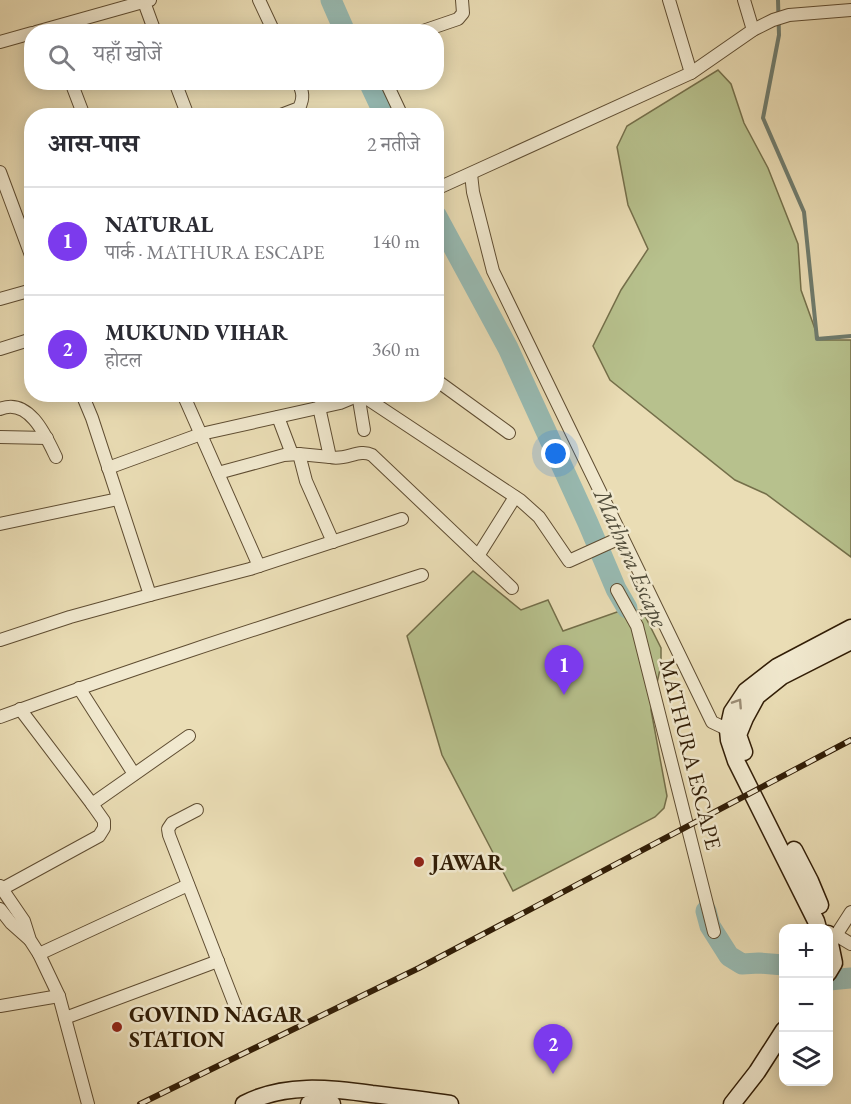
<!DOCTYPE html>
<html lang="hi">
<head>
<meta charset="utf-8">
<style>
	:root { --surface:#fff; --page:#f7f7f7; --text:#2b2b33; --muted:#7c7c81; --line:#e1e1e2; --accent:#7c3aed }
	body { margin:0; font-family:"EB Garamond","Noto Serif Devanagari",serif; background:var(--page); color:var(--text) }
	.controls { position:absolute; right:18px; bottom:18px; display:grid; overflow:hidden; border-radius:12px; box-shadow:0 3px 15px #0003 }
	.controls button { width:54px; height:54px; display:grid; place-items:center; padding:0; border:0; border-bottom:2px solid var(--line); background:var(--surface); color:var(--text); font:30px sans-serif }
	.you { position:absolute; left:556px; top:454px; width:21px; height:21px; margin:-15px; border:4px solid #fff; border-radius:50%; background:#1a73e8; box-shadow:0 0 0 9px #1a73e833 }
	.badge { display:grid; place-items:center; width:39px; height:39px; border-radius:50%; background:var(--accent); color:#fff; font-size:20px; font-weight:700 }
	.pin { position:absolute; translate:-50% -50px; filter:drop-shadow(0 2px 3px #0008) }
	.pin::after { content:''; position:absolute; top:32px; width:21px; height:18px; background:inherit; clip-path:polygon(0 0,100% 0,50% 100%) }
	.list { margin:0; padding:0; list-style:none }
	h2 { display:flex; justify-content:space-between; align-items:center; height:78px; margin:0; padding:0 24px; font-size:26px }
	h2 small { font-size:20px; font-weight:400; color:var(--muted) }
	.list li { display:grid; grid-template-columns:39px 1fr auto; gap:18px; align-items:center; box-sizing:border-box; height:108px; padding:0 24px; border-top:2px solid var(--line) }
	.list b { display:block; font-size:22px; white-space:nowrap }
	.list p { margin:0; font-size:20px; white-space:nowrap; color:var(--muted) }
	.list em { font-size:20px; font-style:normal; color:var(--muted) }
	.icon { flex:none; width:33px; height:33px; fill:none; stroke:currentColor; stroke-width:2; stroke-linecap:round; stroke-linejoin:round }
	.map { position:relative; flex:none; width:851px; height:1104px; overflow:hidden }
	.search { position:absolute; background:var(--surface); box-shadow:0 3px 15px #0003; left:24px; top:24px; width:420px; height:66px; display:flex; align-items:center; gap:15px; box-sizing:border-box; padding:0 21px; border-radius:24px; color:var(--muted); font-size:22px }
	.panel { position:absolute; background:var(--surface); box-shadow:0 3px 15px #0003; left:24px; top:108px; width:420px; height:294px; border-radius:24px }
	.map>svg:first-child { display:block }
	.green { fill:#b7c18d; stroke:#746f4a; stroke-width:1.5 }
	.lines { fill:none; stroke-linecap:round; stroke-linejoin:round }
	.stream { stroke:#6f7c6e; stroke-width:4 }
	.river { stroke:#98bbb3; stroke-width:21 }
	.street-casing { stroke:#5f4d32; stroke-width:14 }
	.secondary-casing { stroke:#311d06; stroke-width:19 }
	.street { stroke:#f1e9cf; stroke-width:12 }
	.secondary { stroke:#f1e9cf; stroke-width:16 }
	.rail-casing { stroke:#311d06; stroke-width:6 }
	.rail { stroke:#f1e9cf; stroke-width:4; stroke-dasharray:11; stroke-linecap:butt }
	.oneway { stroke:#9b8d75 }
	.poi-dot { fill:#8f2418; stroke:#f1e9cf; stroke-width:2 }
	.labels { text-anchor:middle; stroke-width:5; stroke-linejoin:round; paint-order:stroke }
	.street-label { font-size:22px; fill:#311d06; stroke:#f1e9cf }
	.poi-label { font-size:22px; font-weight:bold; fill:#311d06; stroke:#f1e9cf; text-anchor:start }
	.water-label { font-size:24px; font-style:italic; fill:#504c3a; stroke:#f1e9cf }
</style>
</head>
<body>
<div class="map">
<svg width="851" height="1104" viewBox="0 0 851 1104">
	<rect width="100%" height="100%" fill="#eaddb5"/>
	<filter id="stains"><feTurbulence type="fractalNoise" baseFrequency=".00333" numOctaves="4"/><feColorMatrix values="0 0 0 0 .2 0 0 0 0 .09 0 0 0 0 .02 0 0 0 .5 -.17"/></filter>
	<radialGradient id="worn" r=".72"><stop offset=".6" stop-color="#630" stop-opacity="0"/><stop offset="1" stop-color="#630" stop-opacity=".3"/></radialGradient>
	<g class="green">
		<path d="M718,70L731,84L744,123L768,168L798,244L801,290L819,340H851V557L766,494L735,480L610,380L593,346L621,290L648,249L628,205L617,147L627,126Z"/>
		<path d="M473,571L521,610L548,600L563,631L617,612L642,610L661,648V665L651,710L667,796L664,808L655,817L513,891L442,755L407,636Z"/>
	</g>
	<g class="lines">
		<path class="stream" d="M778,0L779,35L763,118L804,212L817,339L851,336"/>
		<g class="river">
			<path d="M331,0L345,32"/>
			<path d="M369,82L385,116"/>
			<path d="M436,215L508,348L588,523L616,589L627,608"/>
			<path d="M706,911L710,926L729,956L742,964L759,963L784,965"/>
			<path d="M829,980L851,978"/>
		</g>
		<g class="street-casing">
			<g id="street">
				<path d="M259,0L274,32"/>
				<path d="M669,0L691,73"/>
				<path d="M744,0L753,30"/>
				<path d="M144,2L155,32"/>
				<path d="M36,32L150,0"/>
				<path d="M420,32L458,19L463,13L462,0"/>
				<path d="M0,42L32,33"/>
				<path d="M71,82L84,116"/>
				<path d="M175,82L188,116"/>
				<path d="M386,82L402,116"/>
				<path d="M278,116L299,108C304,98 303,92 298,82"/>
				<path d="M0,172L32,258"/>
				<path d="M471,174L473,192L493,271L712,722L735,733"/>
				<path d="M436,189L691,73L753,30L773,20L789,15L851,10"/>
				<path d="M0,299L32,290"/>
				<path d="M0,349L32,339"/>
				<path d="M436,380L509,433"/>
				<path d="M183,394L259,566"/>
				<path d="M358,394L364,430"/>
				<path d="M360,394L520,500L539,517L569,561L622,537"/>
				<path d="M319,407L330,457C346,461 359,448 372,455L512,588"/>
				<path d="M0,409C29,397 46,436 56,457"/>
				<path d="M278,417L292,454"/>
				<path d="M0,437L47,438"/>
				<path d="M299,454L306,481L333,542"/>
				<path d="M108,468L201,434L340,403L352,398L356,394"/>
				<path d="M218,473L284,455L299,454L330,457"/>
				<path d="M0,524L118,499"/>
				<path d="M478,556L515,497"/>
				<path d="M617,590L637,626L714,932"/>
				<path d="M150,595L250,569L402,519"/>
				<path d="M0,640L70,617L150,595L92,418L82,394"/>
				<path d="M79,688L134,774"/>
				<path d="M0,717C139,666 280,621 422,575"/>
				<path d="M92,804L189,736"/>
				<path d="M197,810L172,823L168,829L169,835L236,1008"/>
				<path d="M0,886L24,921L30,940L39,954L59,996L88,1104"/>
				<path d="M2,889L99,836L104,828V821L92,804L20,709"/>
				<path d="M0,909L11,923L29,939"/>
				<path d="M836,935L851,944"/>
				<path d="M831,943L851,912"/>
				<path d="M39,954L188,885"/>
				<path d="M0,1006L59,996"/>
				<path d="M65,1018L218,961"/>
			</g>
		</g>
		<g class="secondary-casing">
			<g id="secondary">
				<path d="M744,752L738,735L745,718L757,696L782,676L851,641"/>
				<path d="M794,850L810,881L820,905"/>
				<path d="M818,928L816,921L736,761L729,740L728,730L732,712L746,691L777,667L851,628"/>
				<path d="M828,934L834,963L828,973"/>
				<path d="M244,1104C284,1083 329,1088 372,1094C398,1097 424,1100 450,1104"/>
				<path d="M309,1104H332"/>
				<path d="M732,1104L757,1072L784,1030"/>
			</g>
		</g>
		<use href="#street" class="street"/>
		<use href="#secondary" class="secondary"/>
		<g class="rail-casing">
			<path id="rail" d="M140,1104L419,968L851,740"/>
		</g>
		<use href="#rail" class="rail"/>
	</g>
	<defs><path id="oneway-chevron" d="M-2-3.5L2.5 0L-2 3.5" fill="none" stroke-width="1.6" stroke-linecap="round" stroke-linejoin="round" transform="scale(1.5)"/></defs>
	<use class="oneway" href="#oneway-chevron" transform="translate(738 703) rotate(-57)"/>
	<g class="poi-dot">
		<circle cx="419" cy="862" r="6"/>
		<circle cx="117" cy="1027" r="6"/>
	</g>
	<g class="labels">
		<g class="street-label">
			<text transform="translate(691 754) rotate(76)" y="8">MATHURA ESCAPE</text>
		</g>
		<g class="poi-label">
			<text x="431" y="870">JAWAR</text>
			<text x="129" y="1022">GOVIND NAGAR<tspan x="129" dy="25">STATION</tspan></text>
		</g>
		<g class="water-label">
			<text transform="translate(631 558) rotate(66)" y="8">Mathura Escape</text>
		</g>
	</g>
	<rect width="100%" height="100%" filter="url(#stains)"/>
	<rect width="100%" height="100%" fill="url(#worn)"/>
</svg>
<div class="controls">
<button>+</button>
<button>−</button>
<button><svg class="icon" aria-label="layers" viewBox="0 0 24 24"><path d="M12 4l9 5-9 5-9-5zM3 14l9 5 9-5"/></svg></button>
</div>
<div class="you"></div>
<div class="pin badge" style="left:564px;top:695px">1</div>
<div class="pin badge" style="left:553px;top:1074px">2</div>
<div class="search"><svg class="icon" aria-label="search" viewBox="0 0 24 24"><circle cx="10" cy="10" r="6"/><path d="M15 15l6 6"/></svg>यहाँ खोजें</div>
<section class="panel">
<h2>आस-पास<small>2 नतीजे</small></h2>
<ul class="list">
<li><span class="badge">1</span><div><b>NATURAL</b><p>पार्क · MATHURA ESCAPE</p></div><em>140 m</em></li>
<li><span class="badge">2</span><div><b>MUKUND VIHAR</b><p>होटल</p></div><em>360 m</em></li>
</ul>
</section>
</div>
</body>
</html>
